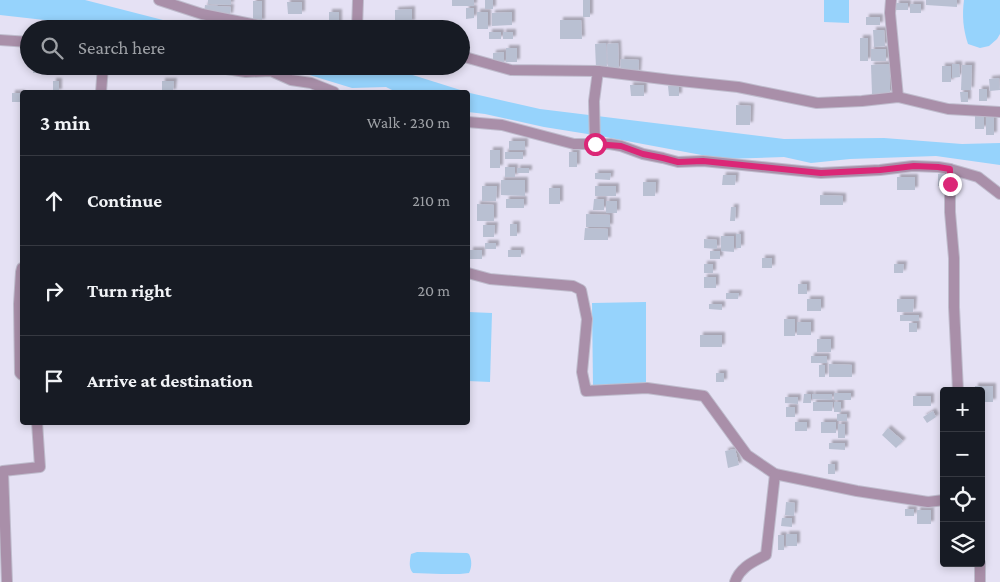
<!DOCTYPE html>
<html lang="en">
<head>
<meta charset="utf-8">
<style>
	:root { --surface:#171b24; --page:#20242c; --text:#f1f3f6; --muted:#9ea1a6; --line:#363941 }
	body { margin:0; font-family:"Crimson Pro",serif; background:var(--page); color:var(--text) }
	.controls { position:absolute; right:15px; bottom:15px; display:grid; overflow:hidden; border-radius:5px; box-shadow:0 2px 8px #0003 }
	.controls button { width:45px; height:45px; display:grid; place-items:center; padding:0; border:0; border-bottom:1px solid var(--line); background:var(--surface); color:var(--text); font:25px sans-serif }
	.stop { position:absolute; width:15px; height:15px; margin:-11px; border:4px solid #db2777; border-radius:50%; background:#fff }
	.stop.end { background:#db2777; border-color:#fff; box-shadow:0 1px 5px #0008 }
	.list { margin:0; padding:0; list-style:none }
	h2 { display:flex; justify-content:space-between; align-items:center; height:65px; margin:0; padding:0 20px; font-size:21px }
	h2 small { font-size:16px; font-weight:400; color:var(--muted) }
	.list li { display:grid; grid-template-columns:32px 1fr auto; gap:15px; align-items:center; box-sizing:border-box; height:90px; padding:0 20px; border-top:1px solid var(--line) }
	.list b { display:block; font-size:19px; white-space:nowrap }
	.list em { font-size:16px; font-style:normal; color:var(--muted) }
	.icon { flex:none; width:28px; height:28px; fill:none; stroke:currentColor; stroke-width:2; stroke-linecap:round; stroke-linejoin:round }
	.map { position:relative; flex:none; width:1000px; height:582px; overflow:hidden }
	.search { position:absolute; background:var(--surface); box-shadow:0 2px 8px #0003; left:20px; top:20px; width:450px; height:55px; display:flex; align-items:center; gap:12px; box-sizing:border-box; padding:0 18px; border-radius:28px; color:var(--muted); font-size:19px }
	.panel { position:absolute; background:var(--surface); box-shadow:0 2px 8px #0003; left:20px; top:90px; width:450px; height:335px; border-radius:5px }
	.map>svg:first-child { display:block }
	.water { fill:#96d3fc }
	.building { fill:#b9c0d2; filter:url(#shadow) }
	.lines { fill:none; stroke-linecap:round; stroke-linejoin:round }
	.minor-casing { stroke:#bfbccd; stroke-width:12 }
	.minor { stroke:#a98fa9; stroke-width:10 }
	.route { stroke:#db2777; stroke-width:6 }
</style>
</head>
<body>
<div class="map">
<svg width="1000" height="582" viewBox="0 0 1000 582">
	<defs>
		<filter id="shadow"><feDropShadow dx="3" dy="-3" stdDeviation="1" flood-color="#0004"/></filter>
	</defs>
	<rect width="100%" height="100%" fill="#e5e1f4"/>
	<g class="water">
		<path d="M0,0H85L198,29H96L71,23L0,15Z"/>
		<path d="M824,0H849V23L824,22Z"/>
		<path d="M964,0H1000V34L997,39L989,46L980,48L968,44C963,29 962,16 964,0Z"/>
		<path d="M280,66H384L470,93L540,109L784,139L884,138L962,144L1000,143V165L936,156L850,159L811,163L784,157L723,159L600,136L544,127L485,114L468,112V92H396L386,87L352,88Z"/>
		<path d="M646,302V386H593L592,303Z"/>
		<path d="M468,312L492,313L490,382L468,381Z"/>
		<path d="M417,552L467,553L469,554C472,560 472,567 469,573L460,574H441L413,573C408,568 410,560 411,554Z"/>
	</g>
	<g class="building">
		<path d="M208,0H231V5L208,4Z"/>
		<rect x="452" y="0" width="22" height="6"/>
		<rect x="485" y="0" width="8" height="9"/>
		<rect x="583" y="0" width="7" height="17"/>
		<path d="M926,0H957V7L926,5Z"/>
		<rect x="253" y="1" width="9" height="21"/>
		<path d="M287,2H302V14H288Z"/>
		<rect x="896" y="3" width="12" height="7"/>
		<rect x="910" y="4" width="11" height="9"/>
		<path d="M205,5L231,7L230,16L204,14Z"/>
		<path d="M466,8H474V18L466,19Z"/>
		<path d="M412,9V23H395V10Z"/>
		<rect x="329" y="12" width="10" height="17"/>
		<rect x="477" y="12" width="11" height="17"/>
		<path d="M512,12V25L492,26V13Z"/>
		<rect x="866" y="17" width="14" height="8"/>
		<path d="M560,20H581L582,39H560Z"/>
		<path d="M873,30H884L885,46L874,47Z"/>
		<rect x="489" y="32" width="12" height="7"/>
		<rect x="503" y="32" width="10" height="7"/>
		<rect x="860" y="38" width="8" height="23"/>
		<path d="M606,43L607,68H596L595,44Z"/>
		<path d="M618,43L619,70H608L607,44Z"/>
		<rect x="506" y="48" width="11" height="14"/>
		<rect x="871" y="49" width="15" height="12"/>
		<path d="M504,52V64H493V53Z"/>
		<path d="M621,59L639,60L638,74L620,73Z"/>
		<path d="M890,64V94H872L871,65Z"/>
		<path d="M952,64H959L960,77L952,78Z"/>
		<path d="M962,65H972L971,90H961Z"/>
		<rect x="33" y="66" width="10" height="7"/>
		<path d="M52,66H60L61,73L52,74Z"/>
		<rect x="158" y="66" width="15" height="9"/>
		<rect x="942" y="66" width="9" height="16"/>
		<path d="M999,78L1000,90L990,91L989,79Z"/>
		<rect x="53" y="81" width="6" height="11"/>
		<path d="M162,81H174L173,92H162Z"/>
		<path d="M630,85H644V96H631Z"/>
		<path d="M668,86H679V96H669Z"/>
		<rect x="979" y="89" width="8" height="12"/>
		<path d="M960,92H968V102H961Z"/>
		<rect x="12" y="93" width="10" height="9"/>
		<path d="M736,105L751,106L750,125H736Z"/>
		<path d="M994,112V135H986V113Z"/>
		<rect x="975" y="113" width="9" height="16"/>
		<rect x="509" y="141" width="16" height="9"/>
		<rect x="490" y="150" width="10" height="18"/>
		<rect x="505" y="152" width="18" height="7"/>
		<rect x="569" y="152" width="8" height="15"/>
		<rect x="505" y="167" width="10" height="10"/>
		<rect x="517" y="168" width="12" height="5"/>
		<path d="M595,173H611L610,180L595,179Z"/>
		<rect x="938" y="174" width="9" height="12"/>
		<path d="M723,175H736L735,185H722Z"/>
		<rect x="897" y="177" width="18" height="13"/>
		<path d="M501,180H525V196L501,195Z"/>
		<path d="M643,182H656L655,196H643Z"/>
		<path d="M482,186H497L496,201H482Z"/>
		<rect x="595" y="186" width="21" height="10"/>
		<rect x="549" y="188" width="11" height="16"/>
		<path d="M820,195L843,196V205H820Z"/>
		<rect x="506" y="199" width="18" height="9"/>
		<path d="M594,199H604V210H593Z"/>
		<rect x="606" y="201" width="11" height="12"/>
		<path d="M477,204L494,205V221H477Z"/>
		<path d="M731,207H736L735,221H730Z"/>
		<path d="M586,214L610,215V227H586Z"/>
		<rect x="510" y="224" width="7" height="12"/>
		<path d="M483,225H495L494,237H483Z"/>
		<path d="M585,228L608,229V240H584Z"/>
		<rect x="736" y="234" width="5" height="14"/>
		<path d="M721,236H734V252L721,251Z"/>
		<path d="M704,239L717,240V249L704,248Z"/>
		<rect x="485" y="243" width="11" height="6"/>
		<rect x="470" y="250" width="12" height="9"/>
		<rect x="508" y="250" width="13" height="7"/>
		<rect x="710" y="251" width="10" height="8"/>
		<rect x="762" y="258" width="10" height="10"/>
		<rect x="704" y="264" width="9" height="9"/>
		<path d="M894,264H904L903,273H894Z"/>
		<rect x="704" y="277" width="12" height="11"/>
		<rect x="798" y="284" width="9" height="10"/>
		<path d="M726,293H739L738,299H726Z"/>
		<rect x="807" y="299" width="14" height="12"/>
		<path d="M897,299H914L913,312H897Z"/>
		<path d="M709,304H722V310L709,309Z"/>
		<rect x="900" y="315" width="19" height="6"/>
		<rect x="784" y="319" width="11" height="17"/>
		<rect x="797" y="322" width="14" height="13"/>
		<rect x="909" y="323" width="8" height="9"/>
		<rect x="700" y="335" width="22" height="12"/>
		<rect x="817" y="339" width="14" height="13"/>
		<rect x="811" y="356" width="16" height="7"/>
		<path d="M829,364L852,365V377H829Z"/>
		<rect x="819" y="365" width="6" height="12"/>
		<rect x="716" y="373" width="8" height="9"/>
		<path d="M975,386H993V402H981V391H975Z"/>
		<rect x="834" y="393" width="17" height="7"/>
		<path d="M804,394H811V403H803Z"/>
		<path d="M812,394H832V400L812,399Z"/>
		<rect x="913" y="396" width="18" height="10"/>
		<path d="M785,397H798V404L785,403Z"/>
		<path d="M813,402H833L832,411H813Z"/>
		<rect x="834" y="402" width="7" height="10"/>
		<rect x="786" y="407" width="9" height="10"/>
		<path d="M933,411L936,417L927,423L923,417Z"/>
		<rect x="837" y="414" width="10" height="7"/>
		<rect x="795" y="422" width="12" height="9"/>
		<rect x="821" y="422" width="15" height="11"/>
		<rect x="838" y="424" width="7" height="14"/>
		<path d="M888,428L903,441L896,448L882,435Z"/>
		<path d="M829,443H845V450L829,449Z"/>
		<path d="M735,449L739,465L728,468L725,451Z"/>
		<rect x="828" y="464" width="7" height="10"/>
		<path d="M786,502L795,503L794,516L785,515Z"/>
		<rect x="905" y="509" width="9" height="7"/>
		<rect x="917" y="510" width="14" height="14"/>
		<path d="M782,518H792V527L781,526Z"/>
		<rect x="786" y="534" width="11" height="12"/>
		<rect x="778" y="535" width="6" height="15"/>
	</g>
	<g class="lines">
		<g class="minor-casing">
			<g id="minor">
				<path d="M159,0L202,14L277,29"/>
				<path d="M891,0L890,13L898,97"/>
				<path d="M357,29L358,0"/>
				<path d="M0,40L29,42"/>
				<path d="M461,56L511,70L598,71L671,80L738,87L817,103L862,101L898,97L948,109L1000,112"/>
				<path d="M207,66L246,72L271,71L291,80L311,83L334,92"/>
				<path d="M101,92L103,66"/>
				<path d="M468,122L502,125L574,144H610L621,146L643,154L663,158L678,162L703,161L821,173L880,170L913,166L938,167L950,169L978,177L1000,194"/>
				<path d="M595,144L594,101L598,71"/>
				<path d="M950,169V212L954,258V307L958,391"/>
				<path d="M22,268L21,272L19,304L20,373L22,375"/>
				<path d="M468,273L490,279L573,286L581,290L587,319L582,372L586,391L647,388L704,396L747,455L775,474L857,491L928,502L944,500"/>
				<path d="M980,563V582"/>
				<path d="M7,582L3,471L40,467L37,422"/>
				<path d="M735,582C740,567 753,562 766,555L775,474"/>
			</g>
		</g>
		<use href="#minor" class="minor"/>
	</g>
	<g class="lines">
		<path class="route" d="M595,144L621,146L643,154L663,158L678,162L703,161L821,173L880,170L914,166L938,167L950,169V184"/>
	</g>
</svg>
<div class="controls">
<button>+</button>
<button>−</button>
<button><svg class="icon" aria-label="locate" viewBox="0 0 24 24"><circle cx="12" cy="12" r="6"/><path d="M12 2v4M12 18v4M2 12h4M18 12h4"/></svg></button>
<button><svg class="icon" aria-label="layers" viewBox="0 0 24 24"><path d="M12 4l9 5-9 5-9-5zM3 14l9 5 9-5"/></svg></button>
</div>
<div class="stop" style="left:595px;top:144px"></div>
<div class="stop end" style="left:950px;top:184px"></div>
<div class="search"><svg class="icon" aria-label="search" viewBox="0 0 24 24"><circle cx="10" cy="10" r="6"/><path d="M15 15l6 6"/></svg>Search here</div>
<section class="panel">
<h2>3 min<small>Walk · 230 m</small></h2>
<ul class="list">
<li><svg class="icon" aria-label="ahead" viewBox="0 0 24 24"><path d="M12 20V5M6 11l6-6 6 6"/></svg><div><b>Continue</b></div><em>210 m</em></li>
<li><svg class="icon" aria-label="right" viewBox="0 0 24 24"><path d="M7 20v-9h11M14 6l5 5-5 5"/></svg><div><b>Turn right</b></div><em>20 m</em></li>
<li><svg class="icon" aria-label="arrive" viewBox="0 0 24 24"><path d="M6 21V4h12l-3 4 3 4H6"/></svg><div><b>Arrive at destination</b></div></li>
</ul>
</section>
</div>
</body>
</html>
